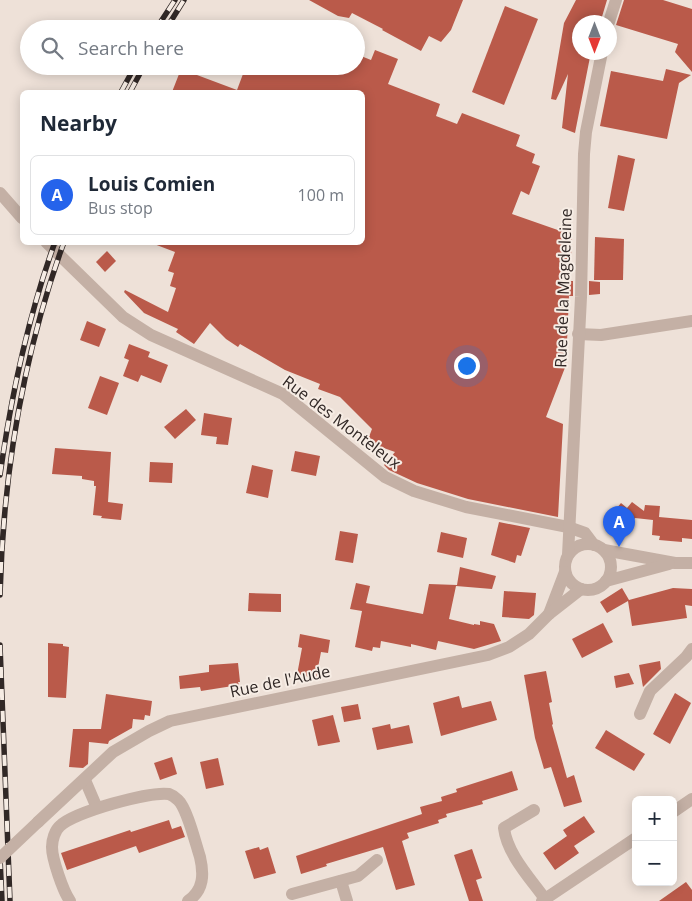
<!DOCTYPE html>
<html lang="en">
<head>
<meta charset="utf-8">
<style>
	:root { --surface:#fff; --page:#f6f6f7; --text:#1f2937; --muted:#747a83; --line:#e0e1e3; --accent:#2563eb }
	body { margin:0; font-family:"Open Sans",sans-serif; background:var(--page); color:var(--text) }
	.controls { position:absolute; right:15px; bottom:15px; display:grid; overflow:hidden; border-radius:8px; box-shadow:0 2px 12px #0003 }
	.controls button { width:45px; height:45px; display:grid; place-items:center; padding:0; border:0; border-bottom:1px solid var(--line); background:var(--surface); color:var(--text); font:25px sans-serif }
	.compass { position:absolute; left:572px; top:15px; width:45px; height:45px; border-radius:50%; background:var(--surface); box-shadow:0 2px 12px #0003; rotate:180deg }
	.you { position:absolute; left:466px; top:365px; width:18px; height:18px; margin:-12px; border:4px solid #fff; border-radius:50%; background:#1a73e8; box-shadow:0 0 0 8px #1a73e833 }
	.badge { display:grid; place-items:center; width:32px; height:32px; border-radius:50%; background:var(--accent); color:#fff; font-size:16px; font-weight:700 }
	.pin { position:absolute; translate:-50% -41px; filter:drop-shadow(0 1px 2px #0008) }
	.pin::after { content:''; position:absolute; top:26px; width:18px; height:15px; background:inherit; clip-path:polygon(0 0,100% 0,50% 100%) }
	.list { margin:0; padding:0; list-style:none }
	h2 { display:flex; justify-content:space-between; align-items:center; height:65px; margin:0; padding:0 20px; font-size:21px }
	h2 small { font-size:16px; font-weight:400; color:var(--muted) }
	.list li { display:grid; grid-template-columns:32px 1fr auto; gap:15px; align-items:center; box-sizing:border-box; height:80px; margin:0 10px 10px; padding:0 10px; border:1px solid var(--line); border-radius:8px }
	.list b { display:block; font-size:19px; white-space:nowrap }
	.list p { margin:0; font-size:16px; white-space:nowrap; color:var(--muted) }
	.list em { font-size:16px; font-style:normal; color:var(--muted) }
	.icon { flex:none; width:28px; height:28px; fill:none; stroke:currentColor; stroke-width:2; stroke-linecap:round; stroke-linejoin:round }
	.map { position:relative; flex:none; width:692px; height:901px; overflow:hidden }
	.search { position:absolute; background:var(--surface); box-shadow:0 2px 12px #0003; left:20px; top:20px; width:345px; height:55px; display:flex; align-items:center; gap:12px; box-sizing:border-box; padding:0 18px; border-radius:28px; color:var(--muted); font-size:19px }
	.panel { position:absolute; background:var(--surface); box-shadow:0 2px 12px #0003; left:20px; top:90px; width:345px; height:155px; border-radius:8px }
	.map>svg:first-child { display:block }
	.building { fill:#ba5a4a }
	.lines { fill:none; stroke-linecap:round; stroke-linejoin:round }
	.minor { stroke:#c4b0a5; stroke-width:12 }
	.rail-casing { stroke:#312826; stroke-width:5.5 }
	.rail { stroke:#f6ece4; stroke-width:4; stroke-dasharray:11; stroke-linecap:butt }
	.minor-bridge { stroke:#c4b0a5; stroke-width:12 }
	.labels { text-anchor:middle; stroke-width:4; stroke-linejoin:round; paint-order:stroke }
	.street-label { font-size:16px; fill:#312826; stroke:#f6ece4 }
</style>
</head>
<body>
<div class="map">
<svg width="692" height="901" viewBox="0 0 692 901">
	<rect width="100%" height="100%" fill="#eee1d8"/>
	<g class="building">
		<path d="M309,0H463L451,30L441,42L429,36L421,51L382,30L383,29L352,13L349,18L338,16Z"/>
		<path d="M576,0H607L601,20L599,19L598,22H580V52H591L575,133L562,128L568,74L556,100L551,99L564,23Z"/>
		<path d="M624,0H663L692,9V72L675,52L678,44L616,25Z"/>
		<path d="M505,6L538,19L504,105L472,92Z"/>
		<path d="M375,50L398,59L388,84L440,104L436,116L457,124L462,113L520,135L516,146L535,154L532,163L540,166L529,195L521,191L512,214L572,235L570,281H573V296H569L566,365L546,417L563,424L558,517L468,499L417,483L389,470L384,465L395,452L367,442L372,429L340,397L318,389L320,384L285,370L240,344L238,347L226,339L210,323L194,344L176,332L178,329L144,313L124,292L125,290L168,312L176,288L170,286L174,273L168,271L175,252L154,244V242H362V92H172L181,69L237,90L246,66H356V54L371,60Z"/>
		<path d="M666,69L691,75L679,83L667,139L600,126L611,71L663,81Z"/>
		<path d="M618,155L635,159L624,211L608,208Z"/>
		<path d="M595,237L624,239L623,280H594Z"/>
		<path d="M107,251L116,261L105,272L96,262Z"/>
		<path d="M589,281L600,282V294L589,295Z"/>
		<path d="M87,321L106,329L99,347L80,340Z"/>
		<path d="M129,344L150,352L148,357L168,365L161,383L141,375L138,382L123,376L129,360L124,358Z"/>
		<path d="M100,376L119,383L107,415L88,408Z"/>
		<path d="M186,409L196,420L175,439L164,427Z"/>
		<path d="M204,413L232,418L228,445L216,444L217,437L201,435Z"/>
		<path d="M55,448L111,452L108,502L123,504L121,520L101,518L102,516L93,515L96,486H94V481L82,479V476L52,474Z"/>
		<path d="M295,451L320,456L316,476L291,471Z"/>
		<path d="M150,462L173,463L172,483L149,482Z"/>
		<path d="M252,465L273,470L268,498L246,493Z"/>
		<path d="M632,502L644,511L645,505L660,506L659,517L692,520V539L682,538V542L659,540L660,536L652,535L653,520L635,518L623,533L607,520L621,503L627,508Z"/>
		<path d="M499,522L530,528L521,556L517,555L515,563L491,555Z"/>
		<path d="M340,531L358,534L353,563L335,560Z"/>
		<path d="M441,532L467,538L463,558L437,552Z"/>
		<path d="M460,567L496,576L492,589L456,586L449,619L474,625V624L480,625V621L494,624L501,641L474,649L438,641L436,650L411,644V647L381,641L380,648L373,647L372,651L355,647L362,611L350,609L356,583L370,586L366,603L423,614L429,584L457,585Z"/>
		<path d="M622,588L629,600L673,588L692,589V606L685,605L687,618L632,626L628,601L607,613L600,602Z"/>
		<path d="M504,591L536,593L534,615L529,619L502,617Z"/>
		<path d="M249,593L281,594V612L248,611Z"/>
		<path d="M603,623L613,642L582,658L572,639Z"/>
		<path d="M300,634L330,640L328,653L321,652L316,678L297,675L302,648L298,647Z"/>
		<path d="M48,643L63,644V646L69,647L66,698L48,697Z"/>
		<path d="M660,661L661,669L643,687L639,665Z"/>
		<path d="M238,663L240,682H238L239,685L201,691L200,687L180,689L179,676L209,672V665Z"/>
		<path d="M546,671L552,702L549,703L553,724L552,725L567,778L574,775L582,802L564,807L551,767L544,769L535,738L524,675Z"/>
		<path d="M629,673L634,684L616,688L614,676Z"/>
		<path d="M675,693L691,703L670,744L653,734Z"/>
		<path d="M106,694L152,701L150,716L145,715L144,720L133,719L132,728L109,741L108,744L89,742L88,764L83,768L69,767L73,729H101Z"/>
		<path d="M459,696L462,708L491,701L497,720L441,736L433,703Z"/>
		<path d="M358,704L361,719L344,722L341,707Z"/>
		<path d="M333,715L340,742L318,746L312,720Z"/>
		<path d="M390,724L391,729L409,725L413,743L377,750L372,728Z"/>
		<path d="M606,730L645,754L634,771L595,748Z"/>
		<path d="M172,757L177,774L160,780L154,763Z"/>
		<path d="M218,758L224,785L206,789L200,762Z"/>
		<path d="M512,771L518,790L482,801L483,804L446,814L447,817L438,820L439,823L407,833L409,838L402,841L415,885L396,890L383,847L326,864L327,866L301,874L296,856L422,814L420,807L442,801L441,797L457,792L456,789Z"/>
		<path d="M584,816L595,832L574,846L579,853L555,870L543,853L567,836L563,830Z"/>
		<path d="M169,820L172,829L181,826L185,837L139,853L136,846L67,870L61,853L130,830L131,832Z"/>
		<path d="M259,847L260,850L268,847L276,873L254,879L245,851Z"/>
		<path d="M472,849L482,878L476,880L483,901H469L454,855Z"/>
		<path d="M686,882L692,890V901H659Z"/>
	</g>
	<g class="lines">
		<g class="minor">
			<path d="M609,22L616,0"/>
			<path d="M0,193L22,218"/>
			<path d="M46,242L123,317L151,335L283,394L385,477L414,491L466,507L568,527L585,533L594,545"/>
			<path d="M578,334L601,335L692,321"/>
			<circle cx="588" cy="567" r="23"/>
			<path d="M604,550L675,563H692"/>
			<path d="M568,555L581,297L584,154L586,132L602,52"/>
			<path d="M606,581L669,564"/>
			<path d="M549,614L565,572"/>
			<path d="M640,714L650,691L686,657L692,649"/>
			<path d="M85,780L97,808"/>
			<path d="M534,810L504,828C507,854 530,878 545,899"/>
			<path d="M673,812L692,799"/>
			<path d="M38,822L113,752L149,731L170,721L488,655L509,647L529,634L549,614L581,589"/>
			<path d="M341,881L347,901"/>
			<path d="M292,894L358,876L377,860"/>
			<path d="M70,901C63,891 52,859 52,847C52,840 55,830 60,826C74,812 150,791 169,794C172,795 176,798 178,800C187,808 196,845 200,857C204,874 204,890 188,901"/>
			<path d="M542,901L636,838"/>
		</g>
		<g class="rail-casing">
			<g id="rail">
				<path d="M156,29L175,0"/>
				<path d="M166,29L184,0"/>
				<path d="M121,92L135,66"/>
				<path d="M130,92L144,66"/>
				<path d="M0,475C11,396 28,317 55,242"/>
				<path d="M0,595C3,475 23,355 64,242"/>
				<path d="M0,645L10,901"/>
				<path d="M0,858L2,901"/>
			</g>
		</g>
		<use href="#rail" class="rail"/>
		<path class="minor-bridge" d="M0,858L38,822"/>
	</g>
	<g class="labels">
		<g class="street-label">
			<text transform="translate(563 288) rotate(-88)" y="6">Rue de la Magdeleine</text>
			<text transform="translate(342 422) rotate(37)" y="6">Rue des Monteleux</text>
			<text transform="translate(280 681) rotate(-12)" y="6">Rue de l'Aude</text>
		</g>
	</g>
</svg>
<div class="controls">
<button>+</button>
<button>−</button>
</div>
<svg class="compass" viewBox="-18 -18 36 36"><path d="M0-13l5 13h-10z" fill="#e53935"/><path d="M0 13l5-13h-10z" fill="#747a83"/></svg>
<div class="you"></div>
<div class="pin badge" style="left:619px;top:547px">A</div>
<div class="search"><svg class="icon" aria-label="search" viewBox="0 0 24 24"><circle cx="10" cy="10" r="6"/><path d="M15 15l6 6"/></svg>Search here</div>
<section class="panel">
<h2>Nearby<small></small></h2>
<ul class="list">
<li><span class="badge">A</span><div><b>Louis Comien</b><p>Bus stop</p></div><em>100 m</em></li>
</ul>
</section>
</div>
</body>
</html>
